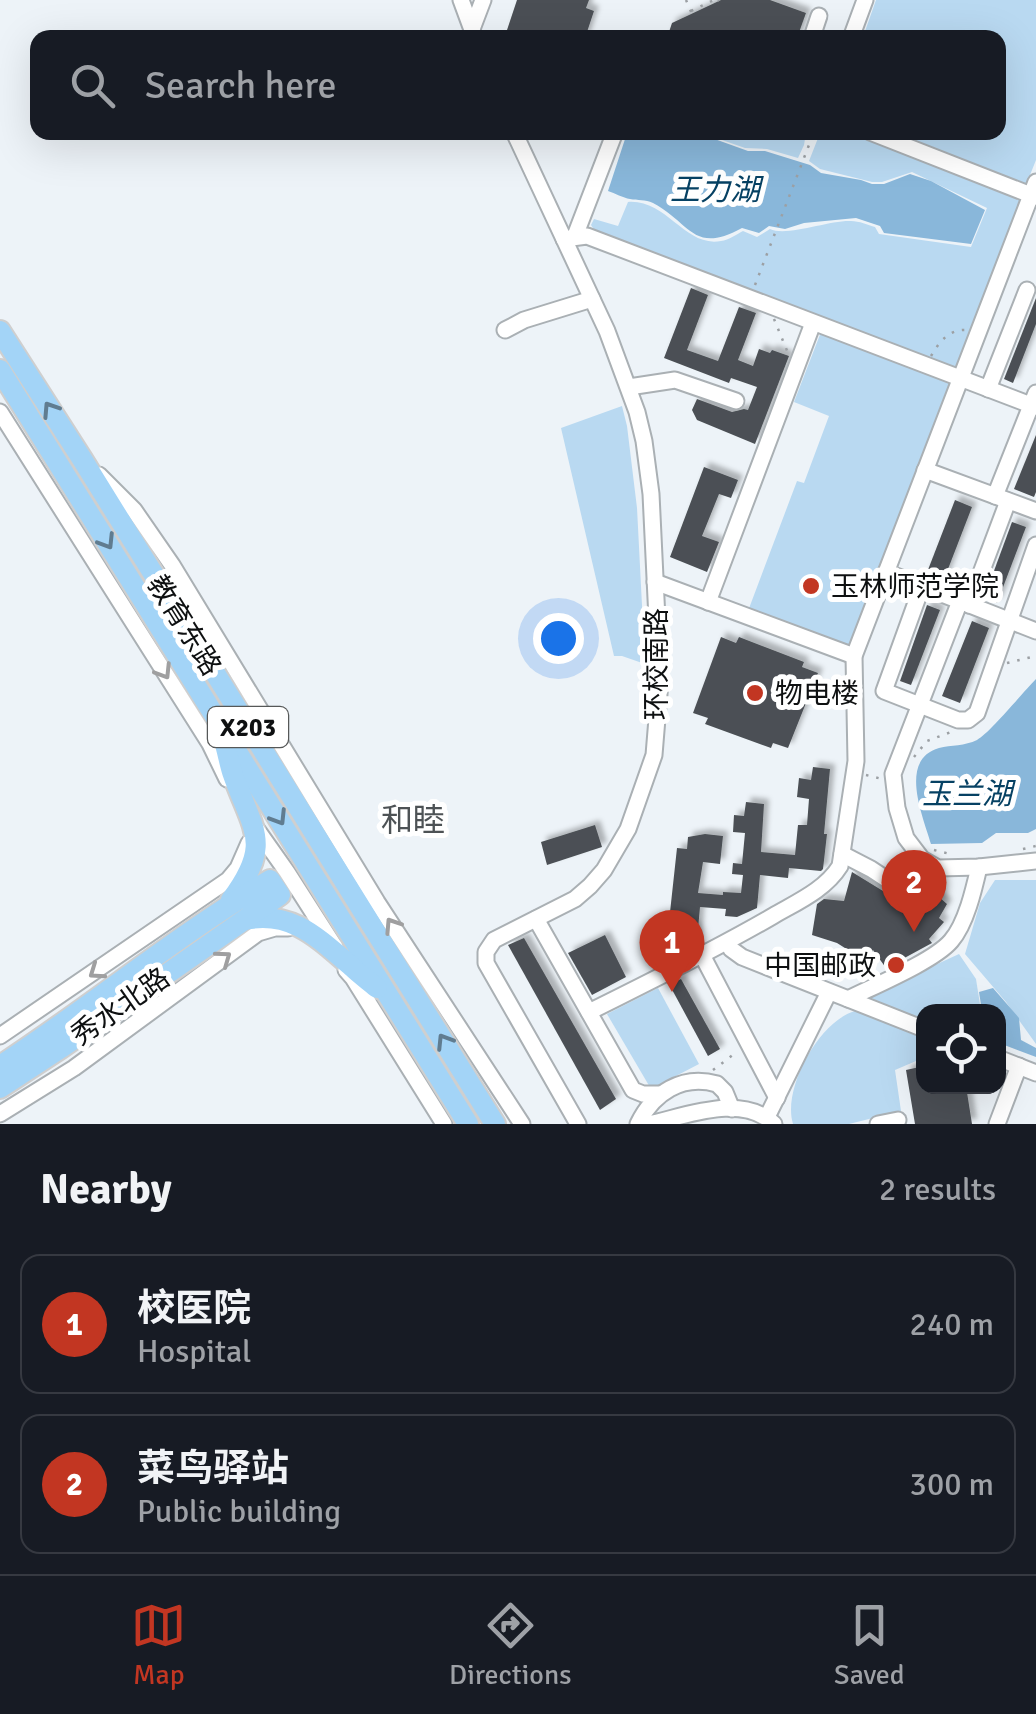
<!DOCTYPE html>
<html lang="en">
<head>
<meta charset="utf-8">
<style>
	:root { --surface:#171b24; --page:#20242c; --text:#f1f3f6; --muted:#9ea1a6; --line:#363941; --accent:#c23622 }
	body { margin:0; font-family:Signika,"Noto Sans SC",sans-serif; background:var(--page); color:var(--text) }
	.controls { position:absolute; right:30px; bottom:30px; display:grid; overflow:hidden; border-radius:20px; box-shadow:0 10px 40px #0002 }
	.controls button { width:90px; height:90px; display:grid; place-items:center; padding:0; border:0; border-bottom:2px solid var(--line); background:var(--surface); color:var(--text); font:50px sans-serif }
	.you { position:absolute; left:558px; top:638px; width:35px; height:35px; margin:-25px; border:8px solid #fff; border-radius:50%; background:#1a73e8; box-shadow:0 0 0 15px #1a73e833 }
	.badge { display:grid; place-items:center; width:65px; height:65px; border-radius:50%; background:var(--accent); color:#fff; font-size:32px; font-weight:700 }
	.pin { position:absolute; translate:-50% -82px; filter:drop-shadow(0 2px 5px #0008) }
	.pin::after { content:''; position:absolute; top:52px; width:35px; height:30px; background:inherit; clip-path:polygon(0 0,100% 0,50% 100%) }
	.list { margin:0; padding:0; list-style:none }
	h2 { display:flex; justify-content:space-between; align-items:center; height:130px; margin:0; padding:0 40px; font-size:42px }
	h2 small { font-size:32px; font-weight:400; color:var(--muted) }
	.list li { display:grid; grid-template-columns:65px 1fr auto; gap:30px; align-items:center; box-sizing:border-box; height:140px; margin:0 20px 20px; padding:0 20px; border:2px solid var(--line); border-radius:20px }
	.list b { display:block; font-size:38px; white-space:nowrap }
	.list p { margin:0; font-size:32px; white-space:nowrap; color:var(--muted) }
	.list em { font-size:32px; font-style:normal; color:var(--muted) }
	.icon { flex:none; width:55px; height:55px; fill:none; stroke:currentColor; stroke-width:2; stroke-linecap:round; stroke-linejoin:round }
	.map { position:relative; flex:none; width:1036px; height:1124px; overflow:hidden }
	.search { position:absolute; background:var(--surface); box-shadow:0 10px 40px #0002; left:30px; right:30px; top:30px; height:110px; display:flex; align-items:center; gap:25px; box-sizing:border-box; padding:0 35px; border-radius:20px; color:var(--muted); font-size:38px }
	.sheet { height:450px; background:var(--surface) }
	nav { display:flex; justify-content:space-around; align-items:center; box-sizing:border-box; height:140px; border-top:2px solid var(--line); background:var(--surface); font-size:28px; color:var(--muted) }
	nav a { display:grid; justify-items:center; gap:5px }
	nav .on { color:var(--accent) }
	.map>svg:first-child { display:block }
	.green { fill:#b9d9f1 }
	.water { fill:#89b7da }
	.building { fill:#4b5054; filter:url(#shadow) }
	.lines { fill:none; stroke-linecap:round; stroke-linejoin:round }
	.minor-casing { stroke:#aab0b4; stroke-width:19 }
	.major-casing { stroke:#cfcfcf; stroke-width:24 }
	.path { stroke:#9ca0a4; stroke-width:2.5; stroke-dasharray:2.5 8; stroke-linecap:butt }
	.minor { stroke:#fff; stroke-width:15 }
	.major { stroke:#a3d4f7; stroke-width:20 }
	.oneway { stroke:#607c90 }
	.oneway2 { stroke:#9f9fa0 }
	.poi-dot { fill:#c23622; stroke:#fff; stroke-width:4 }
	.labels { text-anchor:middle; stroke-width:10; stroke-linejoin:round; paint-order:stroke }
	.shield { fill:#fff; stroke:#565858; stroke-width:2.5 }
	.shield-label { font-size:25px; font-weight:bold; fill:#0e1011 }
	.poi-label { font-size:28px; fill:#0e1011; stroke:#fff; text-anchor:start }
	.street-label { font-size:28px; fill:#0e1011; stroke:#fff }
	.water-label { font-size:30px; font-style:italic; fill:#064163; stroke:#fff }
	.quarter-label { font-size:32px; fill:#4d5255; stroke:#fff }
</style>
</head>
<body>
<div class="map">
<svg width="1036" height="1124" viewBox="0 0 1036 1124">
	<defs>
		<filter id="shadow"><feDropShadow dx="5" dy="-5" stdDeviation="2.5" flood-color="#0004"/></filter>
	</defs>
	<rect width="100%" height="100%" fill="#edf3f8"/>
	<g class="green">
		<path d="M876,0H1036V160L1026,185L893,133L998,132V38L863,37Z"/>
		<path d="M702,133H733L746,136L765,133H806L804,145L798,158L767,149L745,148Z"/>
		<path d="M820,133H853L1024,202L958,367L950,370L597,234L591,225L594,219L618,226L628,202C667,199 685,248 721,241C729,240 737,234 743,231L757,237L770,229C787,237 829,220 851,221C859,221 868,225 875,227L879,234L971,247L987,208L912,172L882,182H872L820,169L809,161Z"/>
		<path d="M821,332L950,381L848,649L748,611L797,481L804,483L829,416L794,402Z"/>
		<path d="M622,406L627,426L637,508L645,664L622,656H614L561,428Z"/>
		<path d="M995,880H1036V1044L1006,1002L965,954L980,903Z"/>
		<path d="M959,954L976,979L981,1011L924,1012L923,1025L868,1003L870,995Z"/>
		<path d="M658,988L699,1064L651,1089L607,1014Z"/>
		<path d="M855,1011L923,1036V1058L895,1070L901,1111L849,1124H793C782,1089 819,1021 855,1011Z"/>
	</g>
	<g class="water">
		<path d="M627,133H698L748,151H765L810,165L821,173L861,180L872,184H884L910,174L931,181L985,210L971,244L884,233L880,226L856,218L804,223L785,229L769,226L759,233L742,228C693,255 691,223 653,203C645,199 638,201 630,199C623,198 615,193 608,191Z"/>
		<path d="M1036,679V829L1028,833H996L982,843L931,844C923,816 898,760 939,748C951,745 965,746 977,740C990,733 1023,692 1036,679Z"/>
		<path d="M993,988L1019,1018L1021,1040L1036,1048V1057L999,1043L998,1012L982,1011L979,992Z"/>
	</g>
	<g class="building">
		<path d="M517,0H589L586,8L594,11L585,38H527L507,30Z"/>
		<path d="M721,0H770L806,13L797,38H667L672,23Z"/>
		<path d="M691,288L708,295L687,350L718,361L739,307L756,313L738,360L753,366L759,349L770,353L772,350L789,356L755,444L697,420L692,410L697,399L732,412L744,409L748,410L757,387L731,378L729,383L664,358Z"/>
		<path d="M1036,298V324L1013,383L1004,379Z"/>
		<path d="M1036,435V492L1034,497L1014,489Z"/>
		<path d="M704,467L738,480L731,498L719,494L702,536L719,542L707,572L670,557Z"/>
		<path d="M955,500L972,507L943,582L926,575Z"/>
		<path d="M1012,522L1026,527L997,603L984,598Z"/>
		<path d="M927,605L940,610L911,685L900,681Z"/>
		<path d="M972,621L989,628L960,703L942,696Z"/>
		<path d="M721,637L736,643L739,637L804,662L802,667L818,673L788,748L773,743L771,748L705,724L708,718L693,713Z"/>
		<path d="M813,767L830,769L824,834H827L823,869L821,871L789,868L788,878L760,875L757,908L737,917L725,916L726,909L700,907L697,940L691,945L666,949L677,848L687,849L688,837L705,834L723,836L720,864L703,862L698,893L723,895V892L741,893L743,875L732,874L733,863L742,864L745,833L733,832L734,815L744,816L746,802L764,804L761,852L795,855L798,825H807L809,799L797,797L799,778L811,780Z"/>
		<path d="M595,825L602,847L547,865L541,842Z"/>
		<path d="M852,872L919,913L927,912L931,907V898L927,893L930,889L947,904L939,918L944,922L929,939L932,943L886,968L873,950L864,960L837,943L812,935L817,904L824,899L844,901Z"/>
		<path d="M605,935L626,977L592,995L568,953Z"/>
		<path d="M524,938L616,1099L600,1110L508,945Z"/>
		<path d="M681,979L720,1049L708,1056L669,984Z"/>
		<path d="M924,1066V1086H966L972,1124H915L906,1070Z"/>
	</g>
	<g class="lines">
		<g class="minor-casing">
			<g id="minor">
				<path d="M461,0L475,38"/>
				<path d="M472,29L483,0"/>
				<path d="M814,38L812,37L819,16"/>
				<path d="M851,38L865,0"/>
				<path d="M514,132L607,331L637,412L644,441L651,494L660,682L654,755L628,829L604,870L590,886L575,899L494,940L486,952V963L578,1124"/>
				<path d="M870,132L1036,197"/>
				<path d="M575,236L615,132"/>
				<path d="M564,239L587,236L1036,407"/>
				<path d="M505,330L524,320L592,299"/>
				<path d="M629,387L675,380L736,401"/>
				<path d="M988,389L1027,290"/>
				<path d="M0,412L210,744L227,779"/>
				<path d="M925,470L1036,511"/>
				<path d="M99,475L134,510L172,565L377,902L522,1124"/>
				<path d="M995,496L1036,393"/>
				<path d="M886,572L1036,631"/>
				<path d="M655,582L854,656"/>
				<path d="M922,586L884,691L958,720H968L977,713L1036,545"/>
				<path d="M960,601L893,774L897,808L906,838L922,859L938,868L979,867L1036,861"/>
				<path d="M708,602L813,323"/>
				<path d="M969,605L1008,501"/>
				<path d="M253,824L287,872L335,947"/>
				<path d="M842,854L871,869L921,902"/>
				<path d="M536,919L633,1090L643,1094H659"/>
				<path d="M728,942L731,949L742,957L924,1029"/>
				<path d="M702,955L777,1098"/>
				<path d="M346,970L353,978L444,1124"/>
				<path d="M848,999C874,986 934,961 951,941C966,924 974,889 979,867"/>
				<path d="M589,1012C651,981 713,951 773,916C797,902 825,890 840,866L856,761L854,656L1036,182"/>
				<path d="M0,1036L228,880L238,868L249,843"/>
				<path d="M998,1058L1036,1073"/>
				<path d="M0,1114L74,1068L258,933L275,928H288"/>
				<path d="M767,1117L829,992"/>
				<path d="M638,1124C653,1093 682,1074 717,1084L725,1092L732,1109"/>
				<path d="M649,1124C686,1116 742,1093 774,1124"/>
				<path d="M878,1124L898,1120"/>
				<path d="M997,1124L1019,1066"/>
			</g>
		</g>
		<g class="major-casing">
			<g id="major">
				<path d="M0,331L82,459L495,1124"/>
				<path d="M0,370L468,1124"/>
				<path d="M224,741C227,751 229,762 232,772C252,830 274,842 231,900"/>
				<path d="M245,920C292,910 319,939 352,967C360,975 369,981 377,988"/>
				<path d="M0,1066C92,1006 176,936 270,880L280,895L61,1048L0,1088"/>
			</g>
		</g>
		<g class="path">
			<path d="M686,0L692,14"/>
			<path d="M718,0L719,1"/>
			<path d="M691,11L714,0"/>
			<path d="M755,285L814,132"/>
			<path d="M774,319L788,353"/>
			<path d="M931,356C940,341 949,329 967,330"/>
			<path d="M1007,663L1036,656"/>
			<path d="M914,757L927,741L951,732"/>
			<path d="M866,775L882,779"/>
			<path d="M1023,849L1036,846"/>
			<path d="M934,850L950,854"/>
			<path d="M891,864L903,853"/>
			<path d="M713,1070L738,1051"/>
		</g>
		<use href="#minor" class="minor"/>
		<use href="#major" class="major"/>
	</g>
	<defs><path id="oneway-chevron" d="M-2-3.5L2.5 0L-2 3.5" fill="none" stroke-width="1.6" stroke-linecap="round" stroke-linejoin="round" transform="scale(2.5)"/></defs>
	<g class="oneway">
		<use href="#oneway-chevron" transform="translate(50 409) rotate(-123)"/>
		<use href="#oneway-chevron" transform="translate(107 542) rotate(58)"/>
		<use href="#oneway-chevron" transform="translate(279 818) rotate(58)"/>
		<use href="#oneway-chevron" transform="translate(444 1041) rotate(-122)"/>
	</g>
	<g class="oneway2">
		<use href="#oneway-chevron" transform="translate(164 672) rotate(58)"/>
		<use href="#oneway-chevron" transform="translate(392 925) rotate(-123)"/>
		<use href="#oneway-chevron" transform="translate(224 958) rotate(-36)"/>
		<use href="#oneway-chevron" transform="translate(96 972) rotate(145)"/>
	</g>
	<g class="poi-dot">
		<circle cx="811" cy="586" r="10"/>
		<circle cx="755" cy="693" r="10"/>
		<circle cx="896" cy="965" r="10"/>
	</g>
	<g class="labels">
		<rect class="shield" x="208" y="707" width="80" height="40" rx="8"/>
		<g class="shield-label">
			<text x="248" y="736">X203</text>
		</g>
		<g class="poi-label">
			<text x="831" y="596">玉林师范学院</text>
			<text x="775" y="703">物电楼</text>
			<text x="876" y="975" text-anchor="end">中国邮政</text>
		</g>
		<g class="street-label">
			<text transform="translate(185 625) rotate(58)" y="10">教育东路</text>
			<text transform="translate(656 664) rotate(-90)" y="10">环校南路</text>
			<text transform="translate(120 1006) rotate(-35)" y="10">秀水北路</text>
		</g>
		<g class="water-label">
			<text x="715" y="200">王力湖</text>
			<text x="967" y="804">玉兰湖</text>
		</g>
		<g class="quarter-label">
			<text x="413" y="831">和睦</text>
		</g>
	</g>
</svg>
<div class="controls">
<button><svg class="icon" aria-label="locate" viewBox="0 0 24 24"><circle cx="12" cy="12" r="6"/><path d="M12 2v4M12 18v4M2 12h4M18 12h4"/></svg></button>
</div>
<div class="you"></div>
<div class="pin badge" style="left:672px;top:992px">1</div>
<div class="pin badge" style="left:914px;top:932px">2</div>
<div class="search"><svg class="icon" aria-label="search" viewBox="0 0 24 24"><circle cx="10" cy="10" r="6"/><path d="M15 15l6 6"/></svg>Search here</div>
</div>
<section class="sheet">
<h2>Nearby<small>2 results</small></h2>
<ul class="list">
<li><span class="badge">1</span><div><b>校医院</b><p>Hospital</p></div><em>240 m</em></li>
<li><span class="badge">2</span><div><b>菜鸟驿站</b><p>Public building</p></div><em>300 m</em></li>
</ul>
</section>
<nav>
<a class="on"><svg class="icon" aria-label="map" viewBox="0 0 24 24"><path d="M3 6l6-2 6 2 6-2v14l-6 2-6-2-6 2zM9 4v14M15 6v14"/></svg>Map</a>
<a><svg class="icon" aria-label="directions" viewBox="0 0 24 24"><path d="M12 3l9 9-9 9-9-9zM9 14v-3h6M13 9l2 2-2 2"/></svg>Directions</a>
<a><svg class="icon" aria-label="saved" viewBox="0 0 24 24"><path d="M7 4h10v16l-5-4-5 4z"/></svg>Saved</a>
</nav>
</body>
</html>
